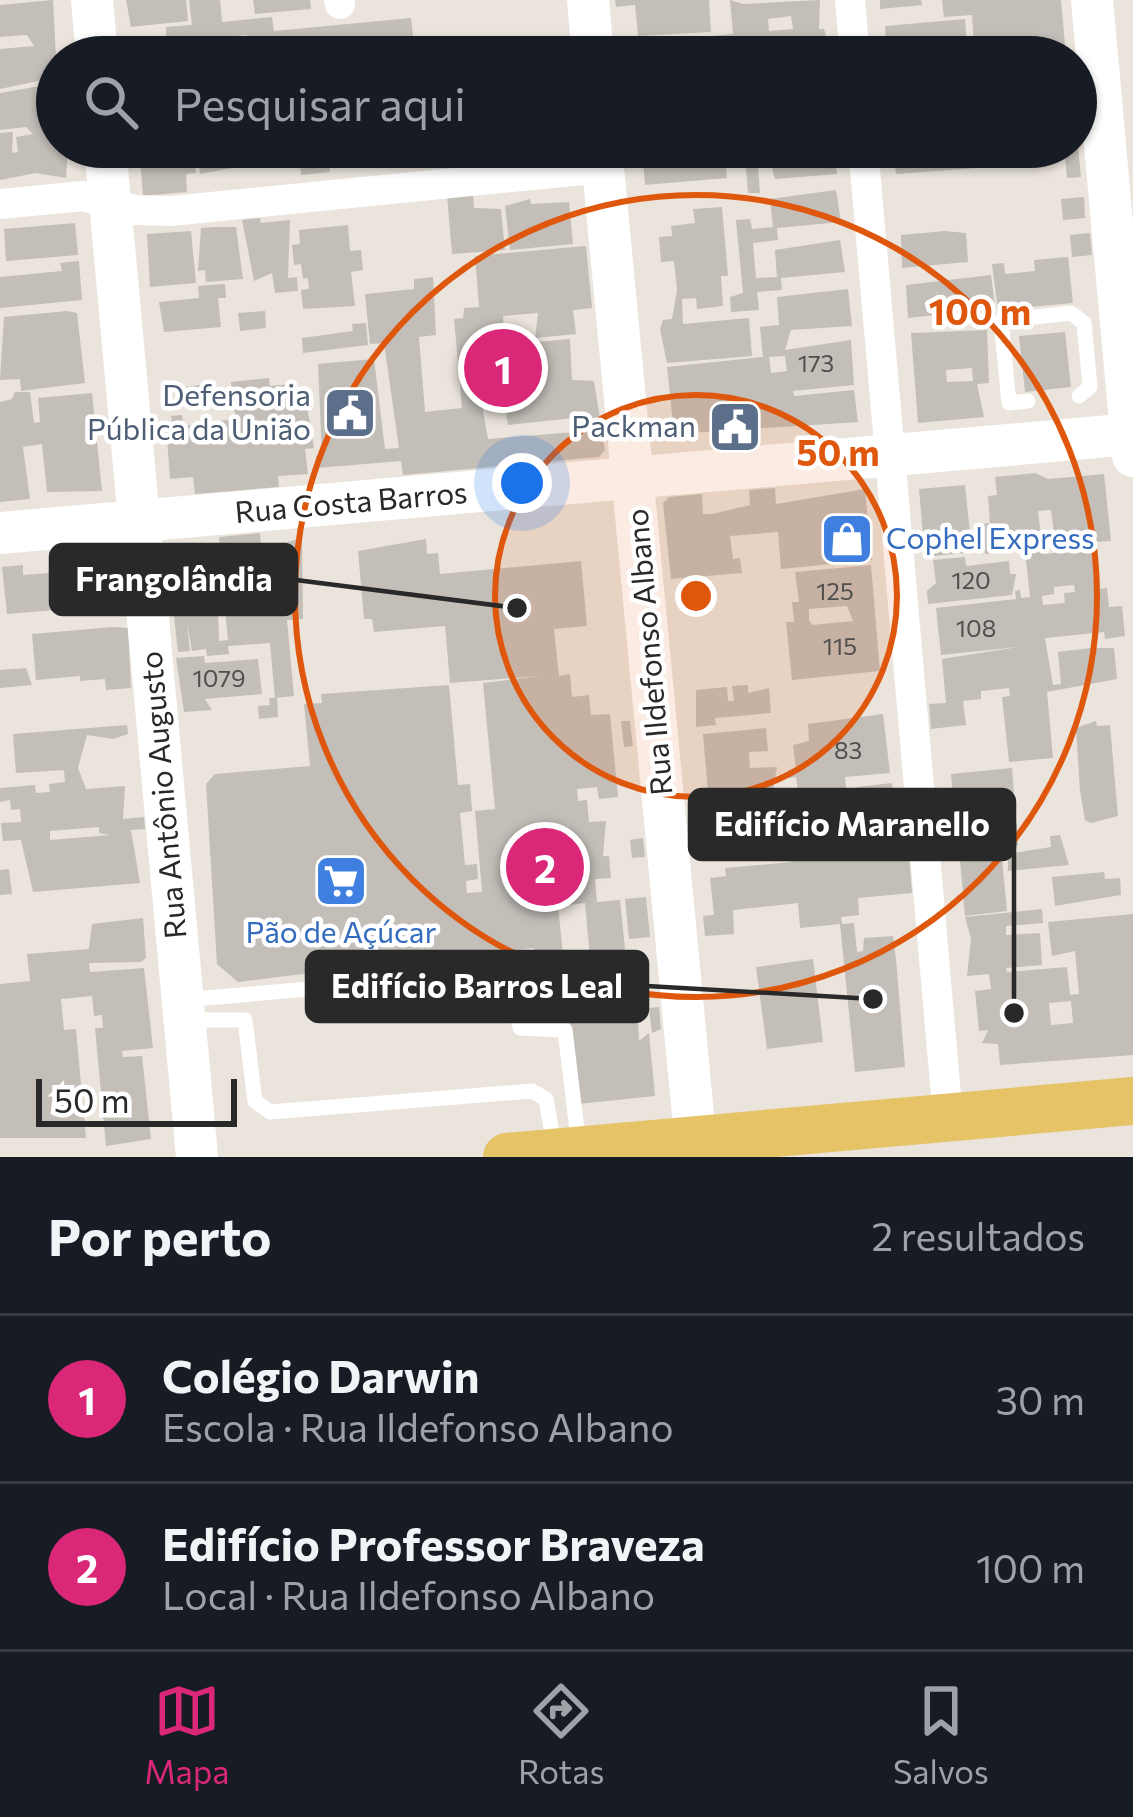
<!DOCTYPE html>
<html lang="pt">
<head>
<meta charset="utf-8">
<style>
	:root { --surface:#171b24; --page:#242831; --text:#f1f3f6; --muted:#9ea1a6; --line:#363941; --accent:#db2777 }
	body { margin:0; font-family:Commissioner,sans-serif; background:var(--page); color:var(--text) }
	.scale { position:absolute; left:36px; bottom:30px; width:201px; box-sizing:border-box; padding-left:12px; border:6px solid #292929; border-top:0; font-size:33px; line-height:42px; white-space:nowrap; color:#292929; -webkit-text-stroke:9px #fff; paint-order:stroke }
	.you { position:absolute; left:522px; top:483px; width:42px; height:42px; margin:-30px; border:9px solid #fff; border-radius:50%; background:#1a73e8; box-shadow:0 0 0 18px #1a73e833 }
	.badge { display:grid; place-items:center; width:78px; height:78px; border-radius:50%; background:var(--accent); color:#fff; font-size:39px; font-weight:700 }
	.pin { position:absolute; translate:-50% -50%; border:6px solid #fff; box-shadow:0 3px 12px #0006 }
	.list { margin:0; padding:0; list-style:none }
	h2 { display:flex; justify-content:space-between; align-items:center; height:156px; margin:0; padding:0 48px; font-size:51px }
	h2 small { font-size:39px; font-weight:400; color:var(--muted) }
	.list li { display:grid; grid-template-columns:78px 1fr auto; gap:36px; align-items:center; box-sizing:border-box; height:168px; padding:0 48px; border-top:3px solid var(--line) }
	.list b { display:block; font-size:45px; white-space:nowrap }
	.list p { margin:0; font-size:39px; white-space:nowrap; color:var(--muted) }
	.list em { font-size:39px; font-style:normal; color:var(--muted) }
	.icon { flex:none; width:66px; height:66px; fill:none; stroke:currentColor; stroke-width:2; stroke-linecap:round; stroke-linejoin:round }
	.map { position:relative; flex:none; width:1133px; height:1157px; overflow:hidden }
	.search { position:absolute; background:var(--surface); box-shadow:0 3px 9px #0004; left:36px; right:36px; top:36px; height:132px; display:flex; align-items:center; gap:30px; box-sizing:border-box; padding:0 42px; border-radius:66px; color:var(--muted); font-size:45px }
	.sheet { height:492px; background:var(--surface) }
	nav { display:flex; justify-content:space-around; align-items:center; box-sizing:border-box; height:168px; border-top:3px solid var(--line); background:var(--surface); font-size:33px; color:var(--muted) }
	nav a { display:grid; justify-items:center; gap:6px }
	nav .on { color:var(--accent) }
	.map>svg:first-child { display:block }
	.building { fill:#c3beb8; fill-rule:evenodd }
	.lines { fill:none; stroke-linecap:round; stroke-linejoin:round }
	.lane { stroke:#fff; stroke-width:15 }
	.street { stroke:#fff; stroke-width:30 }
	.secondary { stroke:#fff; stroke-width:42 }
	.primary { stroke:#e5c366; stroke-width:48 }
	.ring { fill:none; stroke:#de570d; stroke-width:6 }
	.labels { text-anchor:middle; stroke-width:9; stroke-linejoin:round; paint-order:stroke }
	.number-label { font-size:24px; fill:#504e4d }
	.service-label { font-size:30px; fill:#4e5e75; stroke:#fff; text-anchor:end }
	.street-label { font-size:30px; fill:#292929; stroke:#fff }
	.shop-label { font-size:30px; fill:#366cbe; stroke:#fff; text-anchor:start }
	.centre { fill:#de570d; stroke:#fff; stroke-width:6 }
	.ring-label { font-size:36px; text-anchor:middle; font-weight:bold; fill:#de570d; stroke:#fff; stroke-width:9; stroke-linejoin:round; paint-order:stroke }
	.leader { fill:none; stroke:#292929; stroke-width:4.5 }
	.callout-dot { fill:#292929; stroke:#fff; stroke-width:4.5 }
	.callout { fill:#292929; stroke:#292929; stroke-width:4.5 }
	.callout-label { font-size:33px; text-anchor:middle; font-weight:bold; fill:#fff }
</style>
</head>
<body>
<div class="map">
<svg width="1133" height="1157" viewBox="0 0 1133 1157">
	<rect width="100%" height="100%" fill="#eae4dc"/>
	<g class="building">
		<path d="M53,0L57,77L0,89V49L34,46L27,35L0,37V5Z"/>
		<path d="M126,0H186L188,21L131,27Z"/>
		<path d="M189,0H220L222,22L272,17L274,31L411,18L414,45L323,53L322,46L291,49V57H266V44L248,46L247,35L236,36L238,57H145L144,41L166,38V27L192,25Z"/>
		<path d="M253,0H310L311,9L255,14Z"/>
		<path d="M615,0H709L711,32L638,36L635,5L616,7Z"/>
		<path d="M730,0L743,4L820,0L819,29H824L832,57H635L633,43L678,39L679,49L712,47L711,36L733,34ZM791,16L793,29L769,31L768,19Z"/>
		<path d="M880,0H921L922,5L880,9Z"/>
		<path d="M942,0H1061L1066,57H984L983,46L974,47L972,15L944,17Z"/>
		<path d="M965,19L968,57H887L885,26Z"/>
		<path d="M57,83V128L51,133H57V147H68L66,178L36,173L0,180V133L13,132L12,153L18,152L16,137L33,134L26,127L0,130V93Z"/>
		<path d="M139,147H194L196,173L186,174L187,192L143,196Z"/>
		<path d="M197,147H246L248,165L200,174Z"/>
		<path d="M248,147H327L330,172L301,175L300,161L250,166Z"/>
		<path d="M642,147H724L727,178L645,185Z"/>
		<path d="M766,147H833L837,174L775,179Z"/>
		<path d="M893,147H976L977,168L896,174Z"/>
		<path d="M1064,147H1078L1081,177L1067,178Z"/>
		<path d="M758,167L760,193H748L746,168Z"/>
		<path d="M836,190L841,222L777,228L778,240L753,243L756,278L777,277L775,250L840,240L845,272L781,278L782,290L757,292L759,310L731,312L730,297L743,293L736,220L750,219L752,229L773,227L770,199Z"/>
		<path d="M473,194L474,208L501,209L505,250L452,254L447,196Z"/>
		<path d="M1084,197L1085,218L1063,220L1061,199Z"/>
		<path d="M530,199L531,204L569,202L573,244L510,250L505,206Z"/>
		<path d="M722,207L728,276H721L723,306L697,309L696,298L682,299L683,324L749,318L752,356L667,363L660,329L663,320L672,319L677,290L674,261L661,262L659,237L672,236L671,226L695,223L693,209Z"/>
		<path d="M260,218L261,223L290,220L288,278L297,277L298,291L275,293L272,273L254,281L242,220Z"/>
		<path d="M75,223L78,255L6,261L4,229Z"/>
		<path d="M348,225L350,251L361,250L363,270L351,272L355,306L303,309L301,290L309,289L308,278L303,279L301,264L294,265L292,245L300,244L299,230Z"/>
		<path d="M215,227H236L243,279L206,282L205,270L198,271L201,228Z"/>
		<path d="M191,231L196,283L150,287L147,234Z"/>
		<path d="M945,231L966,233L968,262L902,268L901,235Z"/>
		<path d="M1090,233L1092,255L1072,257L1070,235Z"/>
		<path d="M586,246L592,308L573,310L576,334L535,338L538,313L503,316L505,345L491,346L496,404L482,405L488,439L575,432L574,418L508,425L502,384L507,362L528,358L526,343L570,339L572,380L594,381L605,450L599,457L403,475L401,461L317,468L316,456L322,455L318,364L374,359L385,449L399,448L384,343L370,344L365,294L414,289V279L433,277L436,335L419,337L425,412L462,408L454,319L463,318L464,308L479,307L475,256Z"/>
		<path d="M1068,257L1073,303L998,310L992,264L1004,263L1005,274L1035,271L1034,260Z"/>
		<path d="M79,261L82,300L0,308V277L62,271L60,263Z"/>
		<path d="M991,275L997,322L939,321L936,290V315L908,318L906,285Z"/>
		<path d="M225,284L226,298H218L221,327L164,332L159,302L199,298L198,286Z"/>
		<path d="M848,289L852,326L791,330L785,350L851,340L854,385L793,391L794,396L854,390L858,422L674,434L667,367L763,357L760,327L779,325L777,297ZM785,356L787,371L771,373L769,357Z"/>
		<path d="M67,311L77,313L85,383L21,391L20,379L0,380L4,317Z"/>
		<path d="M265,311L266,328L240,331L238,313Z"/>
		<path d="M366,323L368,345L303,353L302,338L353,331L352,324Z"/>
		<path d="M987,330L989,383L977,384L984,417L918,423L911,333ZM972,368L973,381L947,382L946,370Z"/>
		<path d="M1065,332L1071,387L1025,392L1019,336Z"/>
		<path d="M269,378L270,386L292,384L293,395L305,394L314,448L305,449L308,474L278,476L279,487L195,494L193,477L170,479L166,423L172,422L171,416L182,415L183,426L234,419L239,429L232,401L265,394L232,397L231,382Z"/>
		<path d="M215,383L217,397L188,400L186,387Z"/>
		<path d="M15,392H30L34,423L40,422L38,398L92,393L102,491L47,492L42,444L23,447L30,499L0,502V402L12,399Z"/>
		<path d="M1035,473L1048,479L1104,474L1111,541L1095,542L1100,589L1107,588L1109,607L1122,606L1125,636L1105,639L1104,632L1045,638L1053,685L1061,684L1058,652L1091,648H1114L1117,679L1047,692L1053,758L1009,762L1002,697L1010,696L1009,688L981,691V699L963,701L966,725L931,729L929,704L946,703L942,659L1018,647L941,655L936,608L1016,599L1015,591L1020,590L1021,598L1030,597L1025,550L1045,548L1046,554L1063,552L1062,546L1041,548L1040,539L993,545L994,553L985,554L982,524L990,523L988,496L997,495L995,477ZM1051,510L1054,533L1041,535L1038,511ZM1074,585L1075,592L1064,593L1065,603L1043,605L1042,596L1054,594V587Z"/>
		<path d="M965,485L972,552L925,557L919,489Z"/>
		<path d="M775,488L776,504L865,489L872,560L781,569L778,532L730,536L733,559L740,558L742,573L671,579L663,503L669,497L702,494L703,514H712L750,505L749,490Z"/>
		<path d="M260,533L261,549L302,538L303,619L287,620L294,696L275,698L270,643L228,646L229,654L207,656L206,649L192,651L187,623L190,651L178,652L173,608L189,607L184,554L220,550L219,537ZM222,577L228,640L219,641L217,578Z"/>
		<path d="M426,539L427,554L438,553L440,574L581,561L587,626L554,629L559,676L570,674L572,697L589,695L591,715L610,714L618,797L599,799L597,787L577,789L578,801L587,800L589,822L606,821L603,856H609L611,878L595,879L597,902L620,900L626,959H635L639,1041L649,1033L655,1096L578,1104L569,1016L595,1013L585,903L558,906L569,1011L541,1013L534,948L452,956L448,962L419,965L415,960L238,982L217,964L206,784L215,774L310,766L304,704L322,703L321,694L449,685L458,785L470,784L472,811L460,813L465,865L477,864L478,879L466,881L467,893L482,892L475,811L495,809L483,683L539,676L450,683L445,626L374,632L372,619H364L358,551Z"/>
		<path d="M965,557L966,566L1009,561L1010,574H1016L1012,595L928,604L927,591L936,583L933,560Z"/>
		<path d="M23,565V575L99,569L103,606L7,614L2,567Z"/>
		<path d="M871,565L880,671L792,680L786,622H794L792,602H799L795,572ZM847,606L853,621L812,625L809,620V609Z"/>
		<path d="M113,627L128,628L131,688L106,690L105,679L80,681V676L36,680L32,634Z"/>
		<path d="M204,656L205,663L258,659L262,694L205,699L212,710L184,712L176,658Z"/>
		<path d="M26,668L32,685L0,688V670Z"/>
		<path d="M748,685V693L769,688L771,713L715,718L716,725L696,727V690L727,687L728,701H734L732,686Z"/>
		<path d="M269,698H277L278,717L259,719L258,706L270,705Z"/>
		<path d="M883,714L890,773L845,777L846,788L798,792L796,777L789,778L788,770H796L793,745L809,741L808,724Z"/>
		<path d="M621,721H630L633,746L624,747Z"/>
		<path d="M1096,721L1097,726L1110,725L1118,816L1091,823L1085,820L1080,791L1076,728Z"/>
		<path d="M127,725L128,734L113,739L87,735L78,768L86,789L125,786L123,819L144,817L145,829L131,830L140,883L33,892L21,840L3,841L1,823L21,822L20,809L11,810L10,800L0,802V788L35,785L36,793L50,792L49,784L65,782L64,770L16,773L13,734ZM99,827V833L110,835L50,840V831Z"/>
		<path d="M766,728L768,751L749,752L750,768L777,767L773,789L708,793L703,734Z"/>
		<path d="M1012,768L1018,845L957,850L951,774Z"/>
		<path d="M892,783L896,828L825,838L908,842L912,893L858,898L859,915L841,917L842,924L854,923L857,952L863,951L864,938L893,936L896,959L905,1067L855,1072L840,924L800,928L798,903L733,910L734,934L705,936L703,916L714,915L710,878L726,876L725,868L791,862L789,846L706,853L704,829H709L707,805L785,800L788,831L823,828L820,800L858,797L857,787Z"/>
		<path d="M1060,835L1069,865L1008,871V858L1002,859L1007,911L965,916L960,861L1051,847L1050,836Z"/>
		<path d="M643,838L645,857L632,858L630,840Z"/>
		<path d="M9,869L12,894L0,895V870Z"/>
		<path d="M1104,872L1105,879L1120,878L1121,895L1055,906L1052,877Z"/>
		<path d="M646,897L650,937L629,939L625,899Z"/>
		<path d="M1042,909L1043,923L1006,926V935L1040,933L1042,965L1006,968L1007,972L1067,967L1070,995L1079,994L1075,951L1052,956L1048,922L1133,914V1055L1000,1065L998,1044L982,1043L988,1030L979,1031L975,991L991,989L989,974L967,976L971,939L965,917ZM1071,1001L1073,1023L1051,1025L1049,1003Z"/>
		<path d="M143,918L146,958L141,962L89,963L90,972L144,968L153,1048L122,1051L123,1057L142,1056L151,1139L106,1146L95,1028H103L102,1015L94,1016L92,996L61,999L64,1030L76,1029L86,1138H0V984L30,981L27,954L89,949L92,924Z"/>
		<path d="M813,959L823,1042L767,1049L756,967Z"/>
		<path d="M659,1007L661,1029L652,1033L649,1008Z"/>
	</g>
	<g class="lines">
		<g class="lane">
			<path d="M1028,401L1009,403L1001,321L1071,313L1084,323L1090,387L1079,396"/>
			<path d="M184,1000L512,971L520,1028L565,1030L579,1147"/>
			<path d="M188,1020H245L255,1101L270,1112L532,1091L546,1099L554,1145"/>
		</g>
		<g class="street">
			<path d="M339,0L340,4"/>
			<path d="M850,0L855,57"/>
			<path d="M863,147L948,1118"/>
			<path d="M0,204L83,196L135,210L171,211L603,168"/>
		</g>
		<g class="secondary">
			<path d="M92,0L97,57"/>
			<path d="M588,0L593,57"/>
			<path d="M1092,0L1133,456"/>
			<path d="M105,147L197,1157"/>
			<path d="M601,147L697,1157"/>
			<path d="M0,533L1133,434"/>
		</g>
		<path class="primary" d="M507,1157L1133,1101"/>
	</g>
	<circle cx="696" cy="596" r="201" fill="#de570d" fill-opacity=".12"/>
	<g class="ring">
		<circle cx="696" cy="596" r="201"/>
		<circle cx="696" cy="596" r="401"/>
	</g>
	<defs>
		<g id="civic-square" transform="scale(2.7)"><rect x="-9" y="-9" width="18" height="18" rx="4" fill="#5c6f8a" stroke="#fff"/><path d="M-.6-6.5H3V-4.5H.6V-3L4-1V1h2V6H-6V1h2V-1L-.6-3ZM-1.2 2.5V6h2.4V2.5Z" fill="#fff"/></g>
		<g id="shop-square" transform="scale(2.7)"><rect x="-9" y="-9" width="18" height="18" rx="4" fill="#3f7fe0" stroke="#fff"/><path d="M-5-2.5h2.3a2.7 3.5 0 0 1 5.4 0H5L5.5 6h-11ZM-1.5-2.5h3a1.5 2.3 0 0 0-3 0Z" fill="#fff"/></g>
		<g id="supermarket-square" transform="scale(2.7)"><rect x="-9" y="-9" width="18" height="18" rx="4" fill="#3f7fe0" stroke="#fff"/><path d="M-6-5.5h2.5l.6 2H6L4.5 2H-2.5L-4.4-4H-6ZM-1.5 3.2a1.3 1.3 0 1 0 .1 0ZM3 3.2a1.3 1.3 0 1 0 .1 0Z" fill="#fff"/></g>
	</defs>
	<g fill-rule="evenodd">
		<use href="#civic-square" x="350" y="413"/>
		<use href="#civic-square" x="735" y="427"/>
		<use href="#shop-square" x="847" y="539"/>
		<use href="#supermarket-square" x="341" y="881"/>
	</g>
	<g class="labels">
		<g class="number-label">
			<text x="816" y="372">173</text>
			<text x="971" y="589">120</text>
			<text x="835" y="600">125</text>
			<text x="976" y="637">108</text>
			<text x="840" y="655">115</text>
			<text x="219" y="687">1079</text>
			<text x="848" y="759">83</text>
		</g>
		<g class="service-label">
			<text x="311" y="406">Defensoria<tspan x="311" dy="34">Pública da União</tspan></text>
			<text x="696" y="437">Packman</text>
		</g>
		<g class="street-label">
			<text transform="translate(351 503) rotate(-5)" y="10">Rua Costa Barros</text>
			<text transform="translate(650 652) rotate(-95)" y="10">Rua Ildefonso Albano</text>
			<text transform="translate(164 795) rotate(-95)" y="10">Rua Antônio Augusto</text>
		</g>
		<g class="shop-label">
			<text x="886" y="549">Cophel Express</text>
			<text x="341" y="943" text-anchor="middle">Pão de Açúcar</text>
		</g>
	</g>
	<circle cx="696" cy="596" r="18" class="centre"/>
	<g class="ring-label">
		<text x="980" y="325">100 m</text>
		<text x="838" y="466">50 m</text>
	</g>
	<path class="leader" d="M517 608L296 580M1014 1013L1014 824M873 999L647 986"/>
	<g class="callout-dot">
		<circle cx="517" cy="608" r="12"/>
		<circle cx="1014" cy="1013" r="12"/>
		<circle cx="873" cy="999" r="12"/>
	</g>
	<g class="callout">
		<rect x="51" y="545" width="245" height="69" rx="12"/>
		<rect x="690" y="790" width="324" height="69" rx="12"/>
		<rect x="307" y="952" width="340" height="69" rx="12"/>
	</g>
	<g class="callout-label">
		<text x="174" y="591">Frangolândia</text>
		<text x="852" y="836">Edifício Maranello</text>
		<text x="477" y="998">Edifício Barros Leal</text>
	</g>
</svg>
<div class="scale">50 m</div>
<div class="you"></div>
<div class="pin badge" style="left:503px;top:368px">1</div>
<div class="pin badge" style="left:545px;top:867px">2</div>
<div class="search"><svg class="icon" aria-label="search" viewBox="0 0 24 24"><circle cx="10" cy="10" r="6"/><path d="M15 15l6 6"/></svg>Pesquisar aqui</div>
</div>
<section class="sheet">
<h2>Por perto<small>2 resultados</small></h2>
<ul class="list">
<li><span class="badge">1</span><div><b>Colégio Darwin</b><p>Escola · Rua Ildefonso Albano</p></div><em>30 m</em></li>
<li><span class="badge">2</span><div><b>Edifício Professor Braveza</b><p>Local · Rua Ildefonso Albano</p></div><em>100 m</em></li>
</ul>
</section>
<nav>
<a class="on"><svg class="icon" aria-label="map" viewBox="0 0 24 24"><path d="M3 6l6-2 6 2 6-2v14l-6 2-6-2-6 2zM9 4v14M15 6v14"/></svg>Mapa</a>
<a><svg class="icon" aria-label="directions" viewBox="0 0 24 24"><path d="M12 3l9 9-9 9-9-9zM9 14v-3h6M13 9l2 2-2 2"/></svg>Rotas</a>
<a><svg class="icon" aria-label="saved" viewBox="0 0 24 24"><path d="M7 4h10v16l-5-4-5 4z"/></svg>Salvos</a>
</nav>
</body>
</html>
